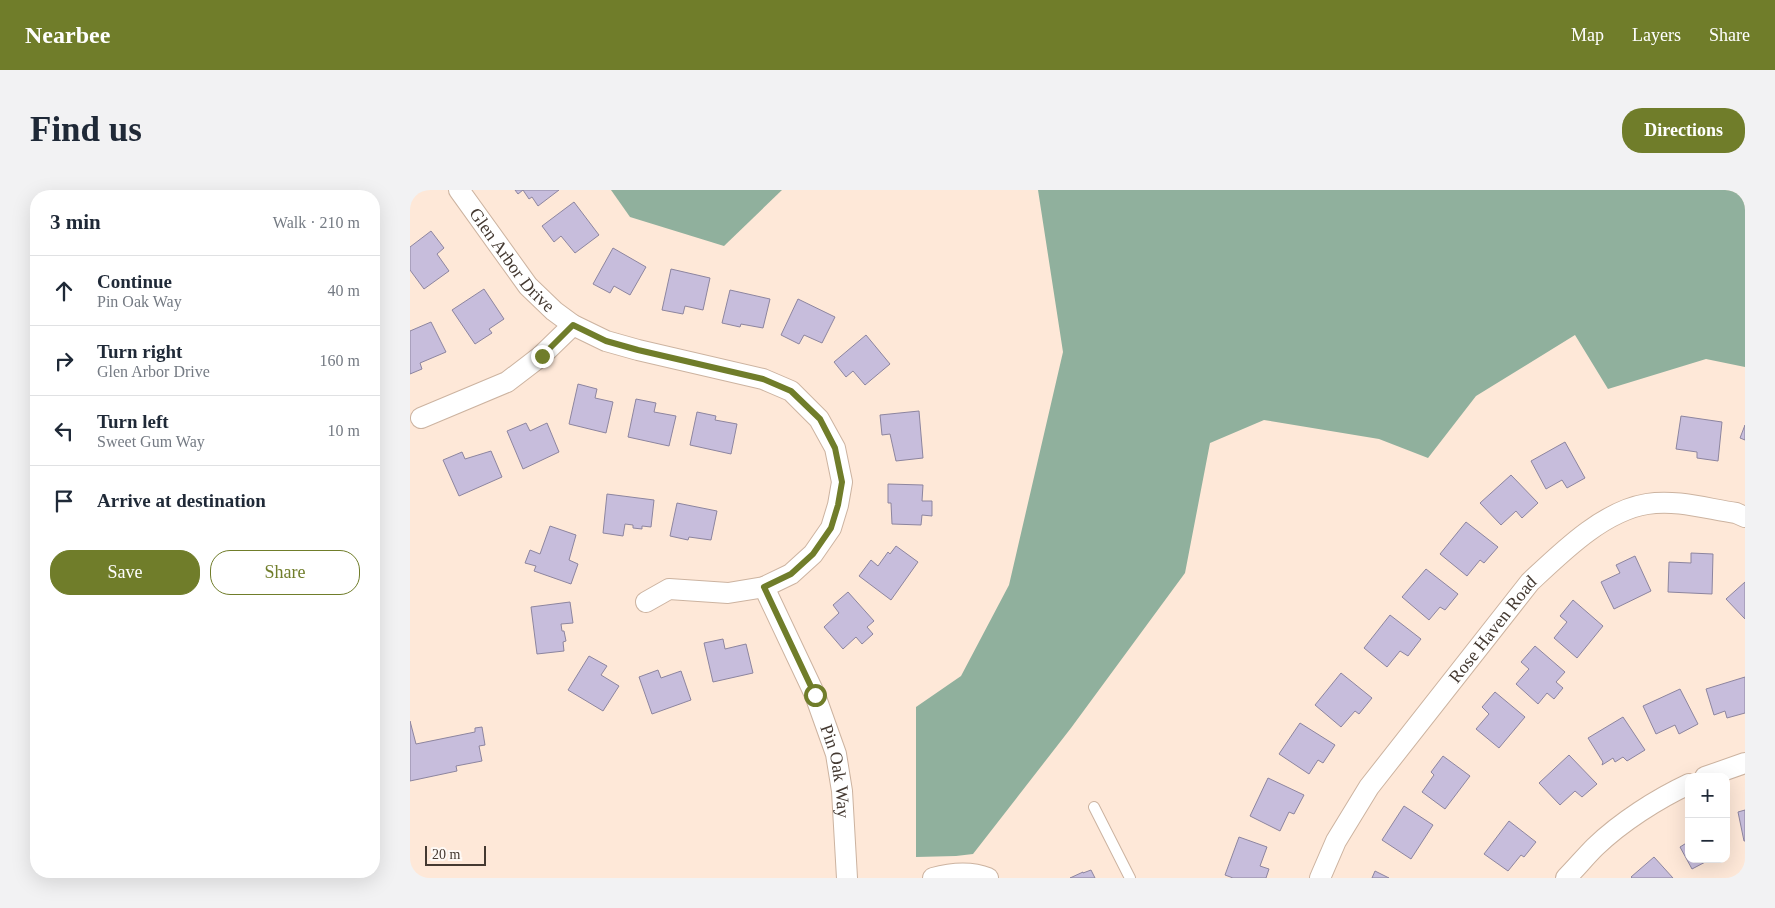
<!DOCTYPE html>
<html lang="en">
<head>
<meta charset="utf-8">
<style>
	:root { --surface:#fff; --page:#f2f2f3; --text:#1f2937; --muted:#747a83; --line:#e0e1e3; --accent:#707d2a }
	body { margin:0; font-family:Georgia,serif; background:var(--page); color:var(--text) }
	.controls { position:absolute; right:15px; bottom:15px; display:grid; overflow:hidden; border-radius:10px; box-shadow:0 5px 20px #0002 }
	.controls button { width:45px; height:45px; display:grid; place-items:center; padding:0; border:0; border-bottom:1px solid var(--line); background:var(--surface); color:var(--text); font:25px sans-serif }
	.scale { position:absolute; left:15px; bottom:12px; width:61px; box-sizing:border-box; padding-left:5px; border:2px solid #443931; border-top:0; font-size:14px; line-height:18px; white-space:nowrap; color:#443931; -webkit-text-stroke:4px #fef9f5; paint-order:stroke }
	.stop { position:absolute; width:15px; height:15px; margin:-11px; border:4px solid #707d2a; border-radius:50%; background:#fff }
	.stop.end { background:#707d2a; border-color:#fff; box-shadow:0 1px 5px #0008 }
	.list { margin:0; padding:0; list-style:none }
	h2 { display:flex; justify-content:space-between; align-items:center; height:65px; margin:0; padding:0 20px; font-size:21px }
	h2 small { font-size:16px; font-weight:400; color:var(--muted) }
	.list li { display:grid; grid-template-columns:32px 1fr auto; gap:15px; align-items:center; box-sizing:border-box; height:70px; padding:0 20px; border-top:1px solid var(--line) }
	.list b { display:block; font-size:19px; white-space:nowrap }
	.list p { margin:0; font-size:16px; white-space:nowrap; color:var(--muted) }
	.list em { font-size:16px; font-style:normal; color:var(--muted) }
	.actions { display:flex; gap:10px; padding:15px 20px }
	.actions a { flex:1; padding:11px 0; border:1px solid var(--accent); border-radius:20px; text-align:center; font-size:18px; color:var(--accent) }
	.actions .main { background:var(--accent); color:#fff }
	.icon { flex:none; width:28px; height:28px; fill:none; stroke:currentColor; stroke-width:2; stroke-linecap:round; stroke-linejoin:round }
	.map { position:relative; flex:none; width:1335px; height:688px; overflow:hidden; border-radius:20px }
	header { display:flex; align-items:center; gap:30px; box-sizing:border-box; height:70px; padding:0 25px; background:var(--accent); color:#fff }
	header strong { font-size:24px }
	nav { display:flex; gap:28px; margin-inline-start:auto; font-size:18px }
	.intro { display:flex; align-items:center; justify-content:space-between; box-sizing:border-box; height:120px; padding:0 30px }
	h1 { margin:0; font-size:35px }
	.button { padding:12px 22px; border-radius:20px; background:var(--accent); color:#fff; font-size:18px; font-weight:700 }
	main { display:flex; gap:30px; padding:0 30px }
	aside { flex:1; background:var(--surface); border-radius:20px; box-shadow:0 5px 20px #0002 }
	.map>svg:first-child { display:block }
	.forest { fill:#90b09d }
	.building { fill:#c7bddc; stroke:#8d859f }
	.lines { fill:none; stroke-linecap:round; stroke-linejoin:round }
	.lane-casing { stroke:#ccb3a0; stroke-width:12 }
	.street-casing { stroke:#ccb3a0; stroke-width:22 }
	.lane { stroke:#fff; stroke-width:10 }
	.street { stroke:#fff; stroke-width:20 }
	.route { stroke:#707d2a; stroke-width:6 }
	.labels { text-anchor:middle; stroke-width:5; stroke-linejoin:round; paint-order:stroke }
	.street-label { font-size:18px; fill:#443931; stroke:#fef9f5 }
</style>
</head>
<body>
<header>
<strong>Nearbee</strong>
<nav><a>Map</a><a>Layers</a><a>Share</a></nav>
</header>
<div class="intro"><h1>Find us</h1><a class="button">Directions</a></div>
<main>
<aside>
<h2>3 min<small>Walk · 210 m</small></h2>
<ul class="list">
<li><svg class="icon" aria-label="ahead" viewBox="0 0 24 24"><path d="M12 20V5M6 11l6-6 6 6"/></svg><div><b>Continue</b><p>Pin Oak Way</p></div><em>40 m</em></li>
<li><svg class="icon" aria-label="right" viewBox="0 0 24 24"><path d="M7 20v-9h11M14 6l5 5-5 5"/></svg><div><b>Turn right</b><p>Glen Arbor Drive</p></div><em>160 m</em></li>
<li><svg class="icon" aria-label="left" viewBox="0 0 24 24"><path d="M17 20v-9H6M10 6l-5 5 5 5"/></svg><div><b>Turn left</b><p>Sweet Gum Way</p></div><em>10 m</em></li>
<li><svg class="icon" aria-label="arrive" viewBox="0 0 24 24"><path d="M6 21V4h12l-3 4 3 4H6"/></svg><div><b>Arrive at destination</b></div></li>
</ul>
<div class="actions"><a class="main">Save</a><a>Share</a></div>
</aside>
<div class="map">
<svg width="1335" height="688" viewBox="0 0 1335 688">
	<rect width="100%" height="100%" fill="#fee8d8"/>
	<g class="forest">
		<path d="M201,0H372L314,56L220,27Z"/>
		<path d="M628,0H1335V177L1296,169L1198,199L1165,145L1066,206L1018,268L969,249L854,230L800,253L775,383L661,538L563,664L546,666L506,667V517L551,486L599,395L653,162Z"/>
	</g>
	<g class="building">
		<path d="M105,0H149L128,16L122,7L119,9L113,0L108,4Z"/>
		<path d="M164,12L189,45L165,63L151,46L144,52L132,36Z"/>
		<path d="M21,41L34,58L27,64L39,81L14,99L0,80V57Z"/>
		<path d="M203,58L236,77L220,105L204,96L200,103L183,94Z"/>
		<path d="M261,79L300,88L293,120L275,116L273,124L252,120Z"/>
		<path d="M74,99L94,129L79,139L82,143L65,154L42,120Z"/>
		<path d="M320,100L360,109L353,138L331,134L330,137L312,133Z"/>
		<path d="M388,109L425,127L412,153L394,145L389,154L371,145Z"/>
		<path d="M21,132L36,162L10,173L12,179L0,184V141Z"/>
		<path d="M456,145L480,174L455,195L443,181L436,187L424,172Z"/>
		<path d="M168,194L187,199L185,208L203,212L196,243L159,234Z"/>
		<path d="M226,209L246,213L244,222L266,226L259,256L218,247Z"/>
		<path d="M509,221L513,268L486,271L480,244L472,245L470,225Z"/>
		<path d="M287,222L306,226L305,230L327,234L321,264L280,255Z"/>
		<path d="M1271,226L1312,232L1308,271L1287,268V262L1266,259Z"/>
		<path d="M116,233L120,241L137,233L149,262L113,279L97,241Z"/>
		<path d="M1335,235V250L1330,248Z"/>
		<path d="M1155,252L1175,288L1157,298L1152,290L1136,299L1121,271Z"/>
		<path d="M81,261L92,287L49,306L33,270L52,262L55,269Z"/>
		<path d="M1101,285L1128,313L1112,328L1106,321L1091,335L1070,313Z"/>
		<path d="M478,294L513,295L512,311H522V326L512,325L511,335L482,334L481,313H478Z"/>
		<path d="M197,304L244,310L241,337L232,336V339L223,338V335L215,334L213,346L193,343Z"/>
		<path d="M267,313L307,321L301,350L279,347L278,350L260,346Z"/>
		<path d="M1056,332L1088,357L1074,373L1070,370L1057,386L1030,364Z"/>
		<path d="M140,336L166,345L159,370L168,374L161,394L124,381L126,376L115,373L120,360L130,364Z"/>
		<path d="M486,356L508,372L481,410L449,386L461,370L468,376L478,362L480,364Z"/>
		<path d="M1281,363L1303,364L1302,404L1258,402L1259,372L1281,373Z"/>
		<path d="M1225,366L1241,401L1204,419L1191,392L1210,383L1206,375Z"/>
		<path d="M1016,379L1048,404L1035,420L1030,417L1019,430L992,407Z"/>
		<path d="M1335,392V429L1316,409Z"/>
		<path d="M438,402L464,431L457,437L463,444L452,454L446,447L433,459L414,437L429,423L423,415Z"/>
		<path d="M1163,410L1193,436L1167,468L1144,448L1157,432L1150,426Z"/>
		<path d="M160,412L163,433L151,434L152,441H154L156,451L153,452L154,461L127,464L121,417Z"/>
		<path d="M980,425L1011,449L998,466L990,461L977,477L954,458Z"/>
		<path d="M313,449L315,459L336,454L343,483L303,492L294,453Z"/>
		<path d="M1125,456L1155,482L1146,492L1153,498L1144,509L1137,503L1128,514L1106,494L1119,479L1111,472Z"/>
		<path d="M179,466L197,476L191,485L209,496L193,521L158,500Z"/>
		<path d="M248,480L251,488L271,481L281,510L242,524L229,487Z"/>
		<path d="M931,483L962,508L949,524L945,521L931,537L905,515Z"/>
		<path d="M1335,487V523L1317,528L1315,521L1304,525L1296,499Z"/>
		<path d="M1270,499L1288,534L1269,544L1265,535L1246,544L1233,516Z"/>
		<path d="M1085,502L1115,527L1089,558L1066,539L1079,524L1072,517Z"/>
		<path d="M1213,527L1235,560L1217,571L1213,567L1205,572L1203,568L1192,575L1193,572L1178,548Z"/>
		<path d="M0,531L6,554L65,542V538L72,537L75,555L69,556L72,571L46,576L47,581L0,591Z"/>
		<path d="M890,533L925,555L913,573L908,570L899,584L869,564Z"/>
		<path d="M1159,565L1187,594L1172,607L1165,601L1150,615L1129,593Z"/>
		<path d="M1033,566L1060,586L1035,619L1012,602L1024,585L1021,582Z"/>
		<path d="M858,588L894,605L884,624L879,622L870,641L840,626Z"/>
		<path d="M994,616L1023,635L1001,669L972,650Z"/>
		<path d="M1335,620V651H1334L1328,622Z"/>
		<path d="M1099,631L1126,652L1114,667L1111,665L1098,681L1074,664Z"/>
		<path d="M829,647L857,657L850,676L859,679L856,688H823L815,685Z"/>
		<path d="M1279,649V669H1301L1282,679L1270,657L1278,652L1277,650Z"/>
		<path d="M1244,667L1263,688H1222L1221,687Z"/>
		<path d="M681,680L685,688H660L673,682V683Z"/>
		<path d="M965,681L979,688H962Z"/>
	</g>
	<g class="lines">
		<g class="lane-casing">
			<path id="lane" d="M684,617L720,688"/>
		</g>
		<g class="street-casing">
			<g id="street">
				<path id="s1" d="M49,0L118,96L144,121L163,135L196,151L228,160L353,189L381,201L409,229L425,258L432,292L428,315L421,338L403,364L381,384L354,397L318,403L259,399L236,412"/>
				<path d="M11,228L97,192L131,166L163,135"/>
				<path id="s2" d="M354,397L405,505L426,564L432,601L437,688"/>
				<path d="M1295,587L1335,573"/>
				<path d="M523,688C541,683 560,681 578,688"/>
				<path id="s3" d="M910,688L926,651L959,597L1120,392C1152,362 1193,321 1237,314C1266,309 1298,319 1326,323L1335,327"/>
				<path d="M1156,688C1166,678 1175,667 1185,657C1211,632 1247,609 1279,594"/>
			</g>
		</g>
		<use href="#lane" class="lane"/>
		<use href="#street" class="street"/>
	</g>
	<g class="lines">
		<path class="route" d="M132,166L163,135L196,151L228,160L353,189L381,201L410,229L425,258L432,292L428,315L421,338L403,364L381,384L354,397L405,505"/>
	</g>
	<g class="labels">
		<g class="street-label">
			<text dy="6" stroke="none"><textPath href="#s1" startOffset="88">Glen Arbor Drive</textPath></text>
			<text dy="6" stroke="none"><textPath href="#s3" startOffset="304">Rose Haven Road</textPath></text>
			<text dy="6" stroke="none"><textPath href="#s2" startOffset="199">Pin Oak Way</textPath></text>
		</g>
	</g>
</svg>
<div class="controls">
<button>+</button>
<button>−</button>
</div>
<div class="scale">20 m</div>
<div class="stop" style="left:405px;top:505px"></div>
<div class="stop end" style="left:132px;top:166px"></div>
</div>
</main>
</body>
</html>
